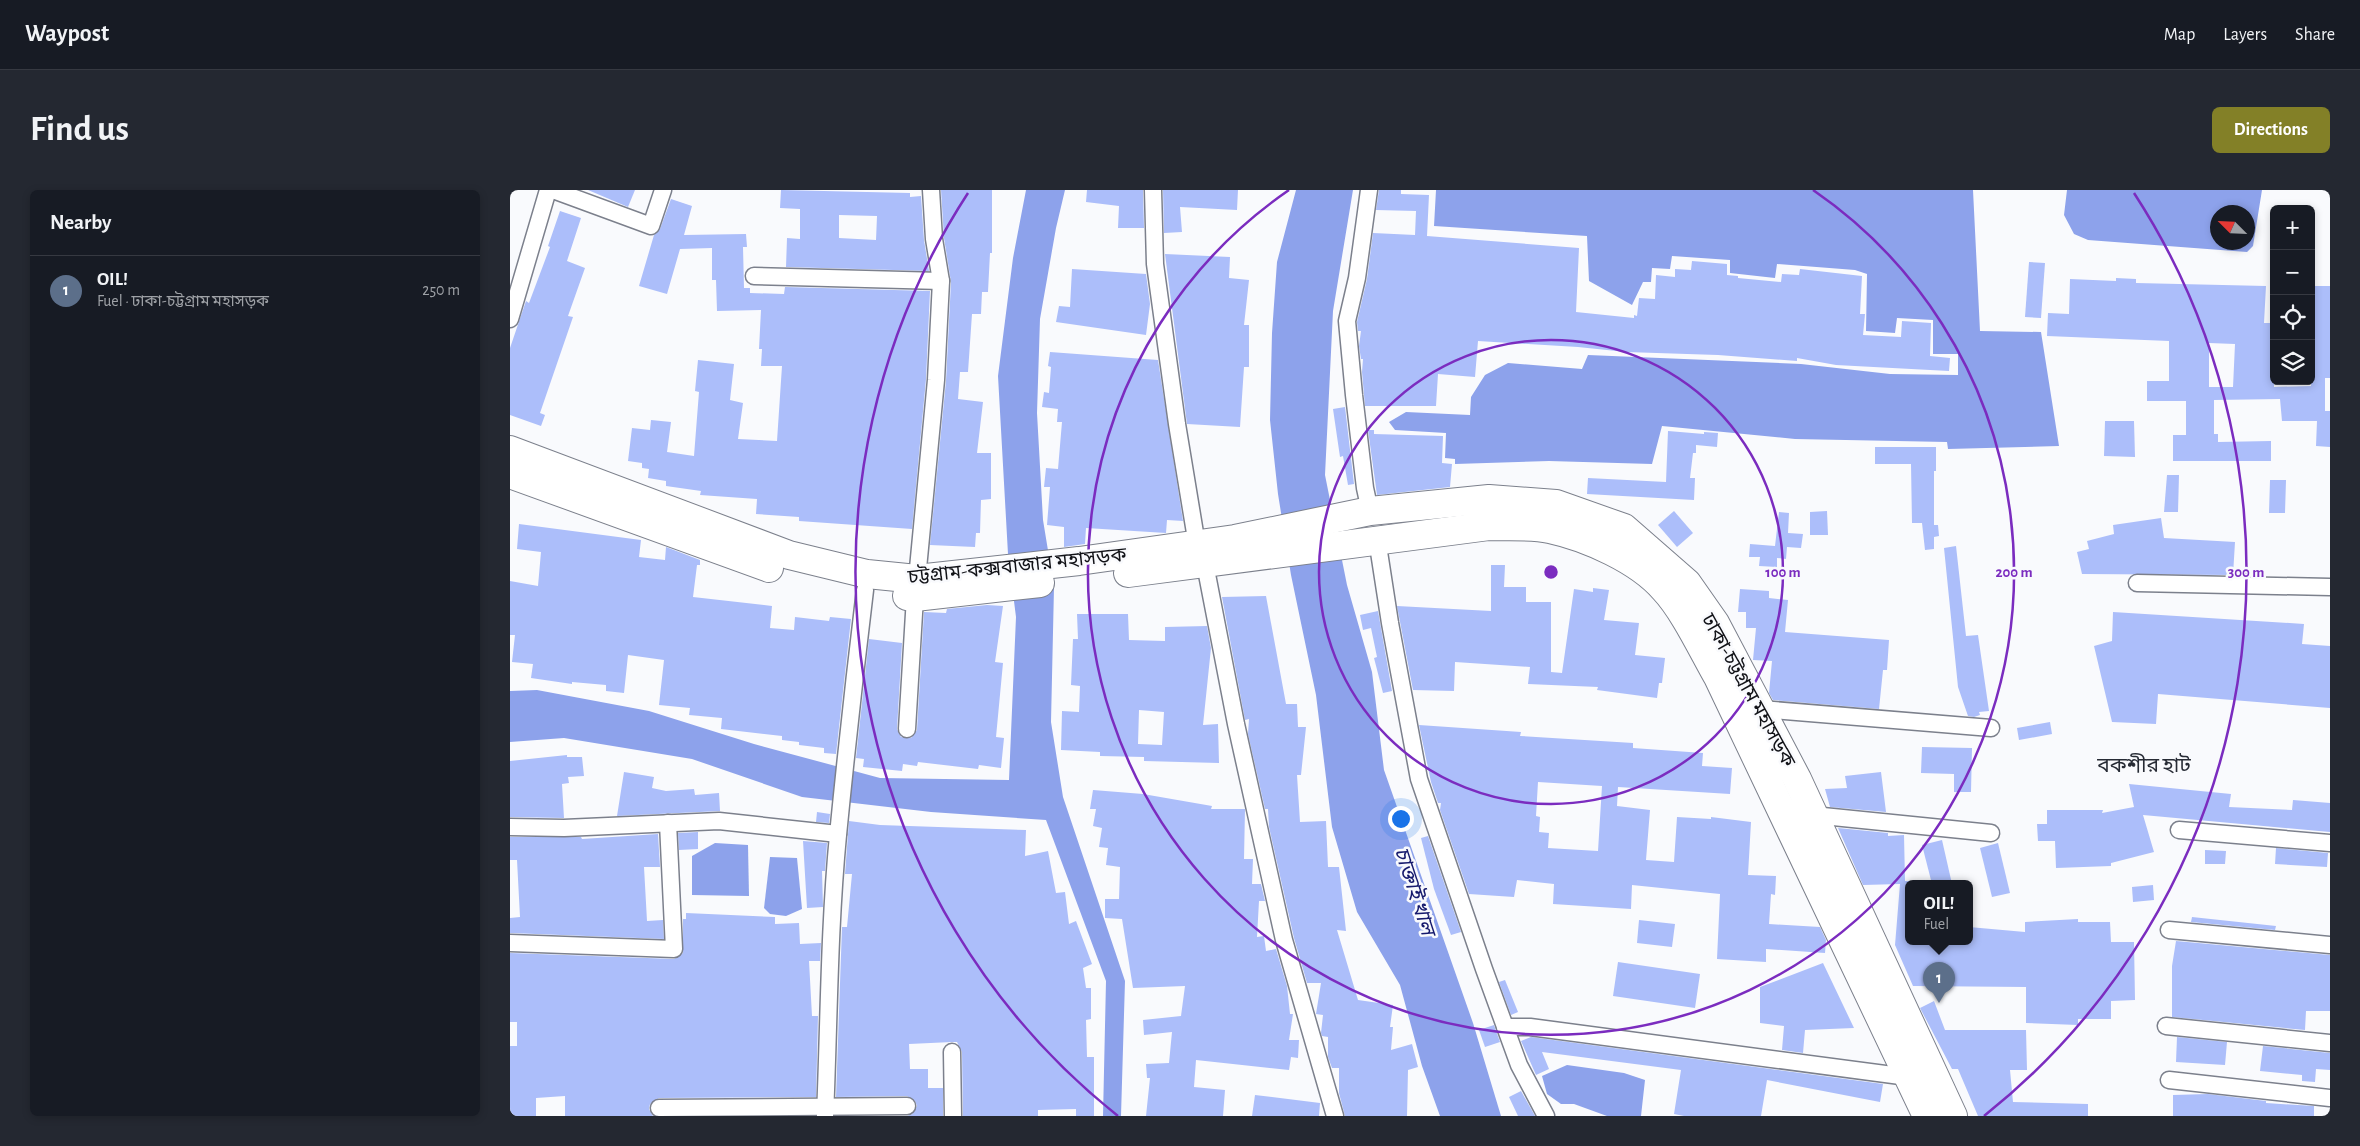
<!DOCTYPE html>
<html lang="en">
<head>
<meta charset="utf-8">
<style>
	:root { --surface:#171b24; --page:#242831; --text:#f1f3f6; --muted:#9ea1a6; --line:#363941; --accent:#838027 }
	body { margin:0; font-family:"Alegreya Sans","Noto Sans Bengali",sans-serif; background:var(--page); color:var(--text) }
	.controls { position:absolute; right:15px; top:15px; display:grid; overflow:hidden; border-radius:8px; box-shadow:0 2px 8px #0003 }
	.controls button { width:45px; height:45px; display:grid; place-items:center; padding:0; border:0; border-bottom:1px solid var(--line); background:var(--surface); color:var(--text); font:25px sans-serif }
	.compass { position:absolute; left:1700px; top:15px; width:45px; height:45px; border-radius:50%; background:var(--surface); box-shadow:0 2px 8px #0003; rotate:294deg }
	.you { position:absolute; left:890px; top:628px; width:18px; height:18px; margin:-12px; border:4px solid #fff; border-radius:50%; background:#1a73e8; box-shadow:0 0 0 8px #1a73e833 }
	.badge { display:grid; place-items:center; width:32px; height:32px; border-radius:50%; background:var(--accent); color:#fff; font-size:16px; font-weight:700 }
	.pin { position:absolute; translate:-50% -41px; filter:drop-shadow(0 1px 2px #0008) }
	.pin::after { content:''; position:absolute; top:26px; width:18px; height:15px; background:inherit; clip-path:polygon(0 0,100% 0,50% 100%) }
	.popup { position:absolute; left:1395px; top:690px; width:68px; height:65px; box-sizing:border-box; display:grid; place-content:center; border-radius:8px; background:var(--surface); filter:drop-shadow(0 1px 4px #0005); font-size:16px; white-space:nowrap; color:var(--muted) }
	.popup b { font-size:19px; color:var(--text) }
	.popup::after { content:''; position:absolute; left:50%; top:100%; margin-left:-10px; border:10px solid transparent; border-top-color:var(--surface) }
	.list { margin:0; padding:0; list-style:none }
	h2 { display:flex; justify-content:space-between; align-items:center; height:65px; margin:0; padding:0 20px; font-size:21px }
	h2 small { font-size:16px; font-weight:400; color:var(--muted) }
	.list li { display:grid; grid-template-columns:32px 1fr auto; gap:15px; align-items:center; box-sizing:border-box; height:70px; padding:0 20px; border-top:1px solid var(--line) }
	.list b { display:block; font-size:19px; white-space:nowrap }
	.list p { margin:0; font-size:16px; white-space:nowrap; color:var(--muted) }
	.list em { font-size:16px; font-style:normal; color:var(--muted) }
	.icon { flex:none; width:28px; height:28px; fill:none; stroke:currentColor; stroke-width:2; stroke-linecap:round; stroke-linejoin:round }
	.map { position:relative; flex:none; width:1820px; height:926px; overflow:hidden; border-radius:8px }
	header { display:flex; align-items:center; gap:30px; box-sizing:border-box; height:70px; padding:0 25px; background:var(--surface); border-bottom:1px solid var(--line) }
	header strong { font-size:24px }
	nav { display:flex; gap:28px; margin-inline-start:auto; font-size:18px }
	.intro { display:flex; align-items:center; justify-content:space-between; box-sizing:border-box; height:120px; padding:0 30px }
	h1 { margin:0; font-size:35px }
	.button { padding:12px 22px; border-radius:8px; background:var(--accent); color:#fff; font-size:18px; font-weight:700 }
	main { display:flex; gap:30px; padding:0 30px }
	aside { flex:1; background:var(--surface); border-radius:8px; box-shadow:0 2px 8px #0003 }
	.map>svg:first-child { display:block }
	.water { fill:#8da2eb; fill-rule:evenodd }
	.building { fill:#acbefa; fill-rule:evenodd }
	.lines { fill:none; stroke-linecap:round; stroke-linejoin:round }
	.street-casing { stroke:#7c808c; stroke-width:19 }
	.highway-casing { stroke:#7c808c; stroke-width:30 }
	.street { stroke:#fff; stroke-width:16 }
	.highway { stroke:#fff; stroke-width:28 }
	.ring { fill:none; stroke:#7b2cbf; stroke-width:2.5 }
	.labels { text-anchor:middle; stroke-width:5; stroke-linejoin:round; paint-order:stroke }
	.street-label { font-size:20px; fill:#111217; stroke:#f9fafd }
	.neighbourhood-label { font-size:21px; fill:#272b35; stroke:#f9fafd }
	.water-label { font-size:21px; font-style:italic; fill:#161a6d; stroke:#f9fafd }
	.centre { fill:#7b2cbf; stroke:#f9fafd; stroke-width:2.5 }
	.ring-label { font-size:15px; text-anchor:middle; font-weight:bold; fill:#7b2cbf; stroke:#f9fafd; stroke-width:5; stroke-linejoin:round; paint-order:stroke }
</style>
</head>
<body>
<header>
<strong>Waypost</strong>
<nav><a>Map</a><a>Layers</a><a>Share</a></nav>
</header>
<div class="intro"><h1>Find us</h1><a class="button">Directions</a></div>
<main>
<aside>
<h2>Nearby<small></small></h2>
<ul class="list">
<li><span class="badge" style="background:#5c6f8a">1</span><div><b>OIL!</b><p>Fuel · ঢাকা-চট্টগ্রাম মহাসড়ক</p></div><em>250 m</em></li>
</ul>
</aside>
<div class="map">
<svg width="1820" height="926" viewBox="0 0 1820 926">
	<rect width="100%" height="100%" fill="#f9fafd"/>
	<g class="water">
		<path d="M516,0H555L546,38L530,129L527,223L533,330L544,397L541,532L553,607L615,791L611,926H593L596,791L536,630L421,622L292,607L182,569L54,548L0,552V501L27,500L139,521L244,554L370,588L499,590L506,427L498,364L488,186L503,68Z"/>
		<path d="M786,0H843L823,121L815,285L837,395L862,482L874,580L963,833L991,926H930L912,876L890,795L847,722L822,637L806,505L781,385L768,304L760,230L762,143L767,72Z"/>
		<path d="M926,0H1463L1470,141L1531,142L1549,256L1438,259L1437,252L1285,249L1152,236L1142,274L1039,271L945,274V269L935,268L936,243L885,240L879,232L896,222L960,225L961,207L975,185L998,173L1072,179L1078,165L1291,174L1380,184L1448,185V164H1423V130L1387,128L1385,143L1356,141L1357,84L1345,80L1267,74L1265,88L1220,83V70L1162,66L1160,79L1142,78L1141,92H1133L1122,115L1079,91L1077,46L924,36Z"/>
		<path d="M1557,0H1752L1743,56L1737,62L1578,50L1564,44L1554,25ZM1738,22V52H1708V22Z"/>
		<path d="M205,653L238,655L239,706L182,705V666Z"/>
		<path d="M260,667L287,668L292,719L276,726L260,724L254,718Z"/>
		<path d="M1057,875L1114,883L1135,890L1131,926H1097L1064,914H1051L1037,904L1032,886Z"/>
	</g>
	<g class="building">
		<path d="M78,0H125L118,17Z"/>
		<path d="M271,0L400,3V7L411,6L414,50L419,81L276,77L277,48L290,49V19L270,18ZM329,25L367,26L366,50L329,48Z"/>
		<path d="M431,0H482V63H480L478,102H472L471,124H462L458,182H450L448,209L473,212L467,263H481V309L471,310L470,343H466L465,357L420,355L436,191L441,92L434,48Z"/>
		<path d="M577,0H633L634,38H608L609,16L576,12Z"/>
		<path d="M653,0H728L727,20L670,17L672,42L654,43Z"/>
		<path d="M869,0H891V4L919,5L917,46L1069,58L1066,122L1124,128V125L1127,126L1129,108L1145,109L1146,85L1165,87V79L1181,80L1182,71L1217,74V85L1228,86V88L1271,92L1272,84L1289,85L1290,79L1352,86L1350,124H1355L1353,145L1391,147L1392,131L1421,133L1420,166L1440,168L1439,181L1326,175L1287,168V171L1208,165L1116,162L1068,157L968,151L965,187L928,184L926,216H855L852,182L853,169H851L849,156L851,141H848L847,132L857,89L863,43L905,45L906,21L866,20Z"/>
		<path d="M161,9L182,16L174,45L236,44L237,57H233L234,98H240V103L274,104L275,97L420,101L416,189L402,339L289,331V327L246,324L247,309L190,305L191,301L156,296V291L138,288L139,279L132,278V273L118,271L122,238L140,240L141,230L161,232L157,262L184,266L189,202L185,201L188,170L224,174L220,210L233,213L228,249L267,251L272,176H251L252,159H249L251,120L207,121L206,90H202V58L170,59L157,104L129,96L144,45L150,39Z"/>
		<path d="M50,21L71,28L57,71L75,78L58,126L63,127L30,223L35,225L31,236L0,225V158L16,111L19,113L40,57L38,56Z"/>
		<path d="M655,64L720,67L719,88L739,90L734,135H739V177H734L730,237L677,234Z"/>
		<path d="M1519,72L1535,73L1531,128L1515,127Z"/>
		<path d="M562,79L636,84L640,114L636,145L546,132L549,116L560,117Z"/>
		<path d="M1606,88L1626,89V93L1756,96L1754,133H1764V197L1801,196V96H1820V188H1815V221H1820V257L1806,256L1807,231H1772L1770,209L1704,210V244H1708V252L1761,251V271H1663V245H1676V211H1637V191H1659V151L1537,146L1538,123L1559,124L1560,89L1606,91ZM1699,153L1725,154L1723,197H1699Z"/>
		<path d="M540,162L648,170L673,331L657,330L656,343L576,338L575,354L554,357V337L537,335L540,297H534L536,278L548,279L552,232H547L548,219L532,217L534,202L539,203L541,177L538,176Z"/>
		<path d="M835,217L844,294L838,295L833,266L830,267L823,219Z"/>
		<path d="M1595,231H1624L1625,267L1594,266Z"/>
		<path d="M858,240H864V244L933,246L932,273L942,274L940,297L867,305Z"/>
		<path d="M1158,241L1194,244V242L1208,243L1207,257L1186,255V263H1183L1180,288H1185L1184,310L1077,304L1078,288L1156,292Z"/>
		<path d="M1365,257H1426V281H1424V335H1428L1429,346L1424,347V359L1415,360L1412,333H1402L1401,274H1365Z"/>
		<path d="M1657,285H1669L1668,322H1654Z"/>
		<path d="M1760,290H1776L1775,323H1759Z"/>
		<path d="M1164,321L1183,343L1167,357L1148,335Z"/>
		<path d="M1317,321L1318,345H1300V322Z"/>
		<path d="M1269,322L1279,323L1278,343L1293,344L1291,358L1277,357L1276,369L1267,368V377L1249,376L1250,367H1239L1240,354L1265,356Z"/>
		<path d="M1651,328L1654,348L1725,352L1723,385L1572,384L1567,362L1579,359L1577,351L1604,344L1603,335Z"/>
		<path d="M9,334L131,350L129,367L155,370L156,357L190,370V375H187L183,407L262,416L260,438L284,440L285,427L319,431L320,427L341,429L326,564L314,563V558L289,555V552L272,550V546L211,539L212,528L179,525L180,518L149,515L154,470L118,465L114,503L96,501V495L62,492V494L21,488L23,474L2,472L5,445H0V391L28,396L31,362L7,359Z"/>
		<path d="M1446,356L1456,446L1468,445L1479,521L1469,522L1470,525L1464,527L1458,526L1448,497L1434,358Z"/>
		<path d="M981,375H995L994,397H1016V412H1041V482L1052,483L1064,399L1083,402V398L1099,400L1094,430L1129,433L1125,465L1155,468L1152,493H1149L1147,508L1087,500L1088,497L1018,494L1020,477L945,472L944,501L903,500L887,416L981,421Z"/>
		<path d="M1230,399L1259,401V408L1278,410L1275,442L1379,450L1377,480H1373L1369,519L1263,510L1259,503L1262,471L1243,470L1246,438H1236V422H1228Z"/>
		<path d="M756,406L776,514H787L788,537H796L791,585H787L790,632L816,631L818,677H829L836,741L827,740L848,810L883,815L880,837H883L881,860L902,854L908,877L898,880L897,926H835L829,903V878H822L818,867V847L812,846L811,843L813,825L806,824L811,793H797L784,748L759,637L758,619H755L738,544L739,529L735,530L712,407Z"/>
		<path d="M477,415L493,416L485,472L493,473L486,547L494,548L491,578L469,575L468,579L408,572L407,576L393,574L392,581L353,577L354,569L346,568L359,449L392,453L387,539L391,547L401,548L407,540L414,422L436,423L437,419Z"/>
		<path d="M868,421L882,501L873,503L864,468L867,467L861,438L853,440L850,425Z"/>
		<path d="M1603,422L1794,434L1792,454L1820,456V518L1648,504L1646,534L1602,532L1584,456L1602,451Z"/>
		<path d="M567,424H618L619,450L655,451V437L697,436L701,458L693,535L708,534L709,573L634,571V567L590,566V562L551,560L552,521L569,522L570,496L561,495L563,449H568ZM629,520L654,522L652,555L628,554Z"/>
		<path d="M1540,532L1542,544L1509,550L1507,538Z"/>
		<path d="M909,535L1011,542L1010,546L1123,553V558L1193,563L1192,576L1222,578L1220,604L1108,597L1107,616L1140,620L1136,670L1164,672L1167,627L1201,629V627L1241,632L1238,685L1266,686L1265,705L1261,704L1259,734L1310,737L1316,750L1315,763L1256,759V772L1207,769L1210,704L1122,695L1121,719L1043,714L1044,694L1007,690L1004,707L959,704L930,620L931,613H928L921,592ZM1028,592L1092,596L1088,661L1038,658L1039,643L1029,642L1030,627L1026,626Z"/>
		<path d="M1412,557L1462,558L1461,602H1444V584L1411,583Z"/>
		<path d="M57,565V567H72L74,586L58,587L59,593L52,594L54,628L0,627V571Z"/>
		<path d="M114,582L144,587L142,598L156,601L184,599L185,605L209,603L210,621L107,626Z"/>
		<path d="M1371,582L1376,622L1320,617L1315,599L1337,598L1335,586Z"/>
		<path d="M1619,594L1721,604L1719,617L1782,620L1783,610L1820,613V642L1633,625L1644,662L1601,673V676L1546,678L1545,651H1528L1527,634H1537V620H1593L1592,623L1624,617Z"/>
		<path d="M583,600L633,604L702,616L701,619H735L734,669H743L742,694H751L755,711H749L747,747L754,746L756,761L766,759L777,796L780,824H783L779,850H789L788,868L781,867L779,880L686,870L684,897L715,900L713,926H636L640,888H637L636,874L659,873L662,842L634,845L633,830L671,826L675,796L623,798L612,729L595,728V709H609L610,677L596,675L598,658L589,657L592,638L583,636L586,619H580Z"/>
		<path d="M307,622L320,624L319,633L306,632Z"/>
		<path d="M339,631L370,635L516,640L515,666L538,661L546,703L555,702L559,734L566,731L582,774L573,778L576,798H581V829L576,830L577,867H584V926H566V919L528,920V926H453L452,862L447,852H442L399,854L400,879H418V898H433V926H397L402,924L407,916L405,911L397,906L326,907L332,737H337L342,684H335Z"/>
		<path d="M1328,638L1378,643V646L1394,645L1395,691H1399V752H1459V737L1515,742V732L1568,729V732H1600L1601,752H1624L1625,810L1601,811V829H1568V835L1516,833V797L1403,796L1385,755L1390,694L1353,695Z"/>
		<path d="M188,642V659L169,660L168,643Z"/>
		<path d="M148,644L150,677H134L137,731L153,730L154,749L0,743V728L10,727L7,670H0V647H71L72,649Z"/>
		<path d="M918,646L951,742L941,745L924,699L911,648Z"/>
		<path d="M1432,650L1442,694H1422L1412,655Z"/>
		<path d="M293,651L317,653L315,681H312L313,717L297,718Z"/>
		<path d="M1488,653L1500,703L1482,707L1470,658Z"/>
		<path d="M1766,658L1818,663L1817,677L1765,674Z"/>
		<path d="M1695,660L1716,661L1715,674H1695Z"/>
		<path d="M1643,695L1644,710L1623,712L1622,697Z"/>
		<path d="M176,723L265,727V734L289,733L290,754L311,753L310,771H299L302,826H308L306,907L149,908L140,914L139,919L143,926H55V906L26,908V926H0V856H7V832H0V763L164,769L173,763V729H176Z"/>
		<path d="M1682,727L1766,736L1765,740L1681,732Z"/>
		<path d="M1129,730L1165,734L1162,757L1127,753Z"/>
		<path d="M1666,751L1820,765V821H1796L1795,840L1662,827V776Z"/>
		<path d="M1108,772L1190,784L1185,818L1103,806Z"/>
		<path d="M1313,773L1344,838L1295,840L1293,863L1272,860L1274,836L1250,833V797Z"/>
		<path d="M995,790L1008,822L1001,825L989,792Z"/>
		<path d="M1424,811L1435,840H1516L1517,880H1500L1503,912L1578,914V926H1468L1448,879H1442L1410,818Z"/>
		<path d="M984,835L990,852L975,857L969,840Z"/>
		<path d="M1021,847L1373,894L1370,912L1257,890L1251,926H1174L1164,924L1171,880L1032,862L1039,879L1026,885L1011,851Z"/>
		<path d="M1667,847L1717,852L1715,875L1666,872Z"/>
		<path d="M1753,856L1820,863V880L1806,879L1805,892L1792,891V885L1750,881Z"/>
		<path d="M1011,901L1025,926H1008L999,907Z"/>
		<path d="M1698,904L1756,911V913L1804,916V926H1663V905Z"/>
		<path d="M745,905L810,913L809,926H742Z"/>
	</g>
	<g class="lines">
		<g class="street-casing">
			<g id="street">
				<path d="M43,0L141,36L153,0"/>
				<path d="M643,0L645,74L667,234L687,355"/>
				<path d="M859,0L847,88L837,131L844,205L855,298L860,321"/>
				<path d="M244,86L431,91"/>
				<path d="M0,129L38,0"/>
				<path d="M867,349L880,433L909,589L974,779L1009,875L1036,926"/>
				<path d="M695,374L726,534L774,750L825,926"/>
				<path d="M407,389L426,190L431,91L424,49L421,0"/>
				<path d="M1627,393L1820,397"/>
				<path d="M1251,519L1481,538"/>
				<path d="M397,539L405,407"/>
				<path d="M1303,625L1481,643"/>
				<path d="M0,637L54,638L209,631L328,644"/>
				<path d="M1669,640L1820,653"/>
				<path d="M1659,740L1820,755"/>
				<path d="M0,753L164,759L158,633"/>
				<path d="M1656,836L1820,853"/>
				<path d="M995,837H1020L1398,887"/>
				<path d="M442,862L443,926"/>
				<path d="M1659,890L1820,908"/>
				<path d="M149,918L397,916"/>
				<path d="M315,926C319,832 319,739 328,645C336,564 345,482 355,400"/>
			</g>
		</g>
		<g class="highway-casing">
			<g id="highway">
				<path d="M0,260L279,365L357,384L407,389L569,371L725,349L860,321L979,309L1046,314L1114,338L1177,393L1205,433L1287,589L1443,926"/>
				<path d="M0,284L259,378"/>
				<path d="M618,383L979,336C999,337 1021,335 1040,339C1077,347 1129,370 1154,399C1174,420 1193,461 1208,487L1417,926"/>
				<path d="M397,406L405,407L530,393"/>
			</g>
		</g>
		<use href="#street" class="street"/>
		<use href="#highway" class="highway"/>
	</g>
	<g class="ring">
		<circle cx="1041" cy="382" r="232"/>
		<path d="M1303 0A463 463 0 1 1 779 0"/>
		<path d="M608 926A695 695 0 0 1 458 3M1624 3A695 695 0 0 1 1474 926"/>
	</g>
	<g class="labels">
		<g class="street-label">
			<text transform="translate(507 375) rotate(-6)" y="7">চট্টগ্রাম-কক্সবাজার মহাসড়ক</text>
			<text transform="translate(1239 500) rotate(61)" y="7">ঢাকা-চট্টগ্রাম মহাসড়ক</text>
		</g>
		<g class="neighbourhood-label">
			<text x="1634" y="582">বকশীর হাট</text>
		</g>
		<g class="water-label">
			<text transform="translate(905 701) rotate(72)" y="7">চাক্তাই খাল</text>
		</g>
	</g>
	<circle cx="1041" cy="382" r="8" class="centre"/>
	<g class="ring-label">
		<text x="1273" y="387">100 m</text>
		<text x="1504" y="387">200 m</text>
		<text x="1736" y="387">300 m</text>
	</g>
</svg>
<div class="controls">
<button>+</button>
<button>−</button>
<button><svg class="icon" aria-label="locate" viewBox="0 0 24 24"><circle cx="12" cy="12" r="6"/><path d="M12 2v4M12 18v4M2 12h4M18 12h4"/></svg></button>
<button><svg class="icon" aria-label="layers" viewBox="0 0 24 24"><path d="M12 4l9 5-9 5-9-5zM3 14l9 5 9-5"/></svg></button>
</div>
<svg class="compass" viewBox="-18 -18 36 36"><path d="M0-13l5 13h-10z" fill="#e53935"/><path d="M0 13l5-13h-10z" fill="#9ea1a6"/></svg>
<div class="you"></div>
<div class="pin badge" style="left:1429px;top:813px;background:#5c6f8a">1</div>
<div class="popup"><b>OIL!</b>Fuel</div>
</div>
</main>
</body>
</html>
